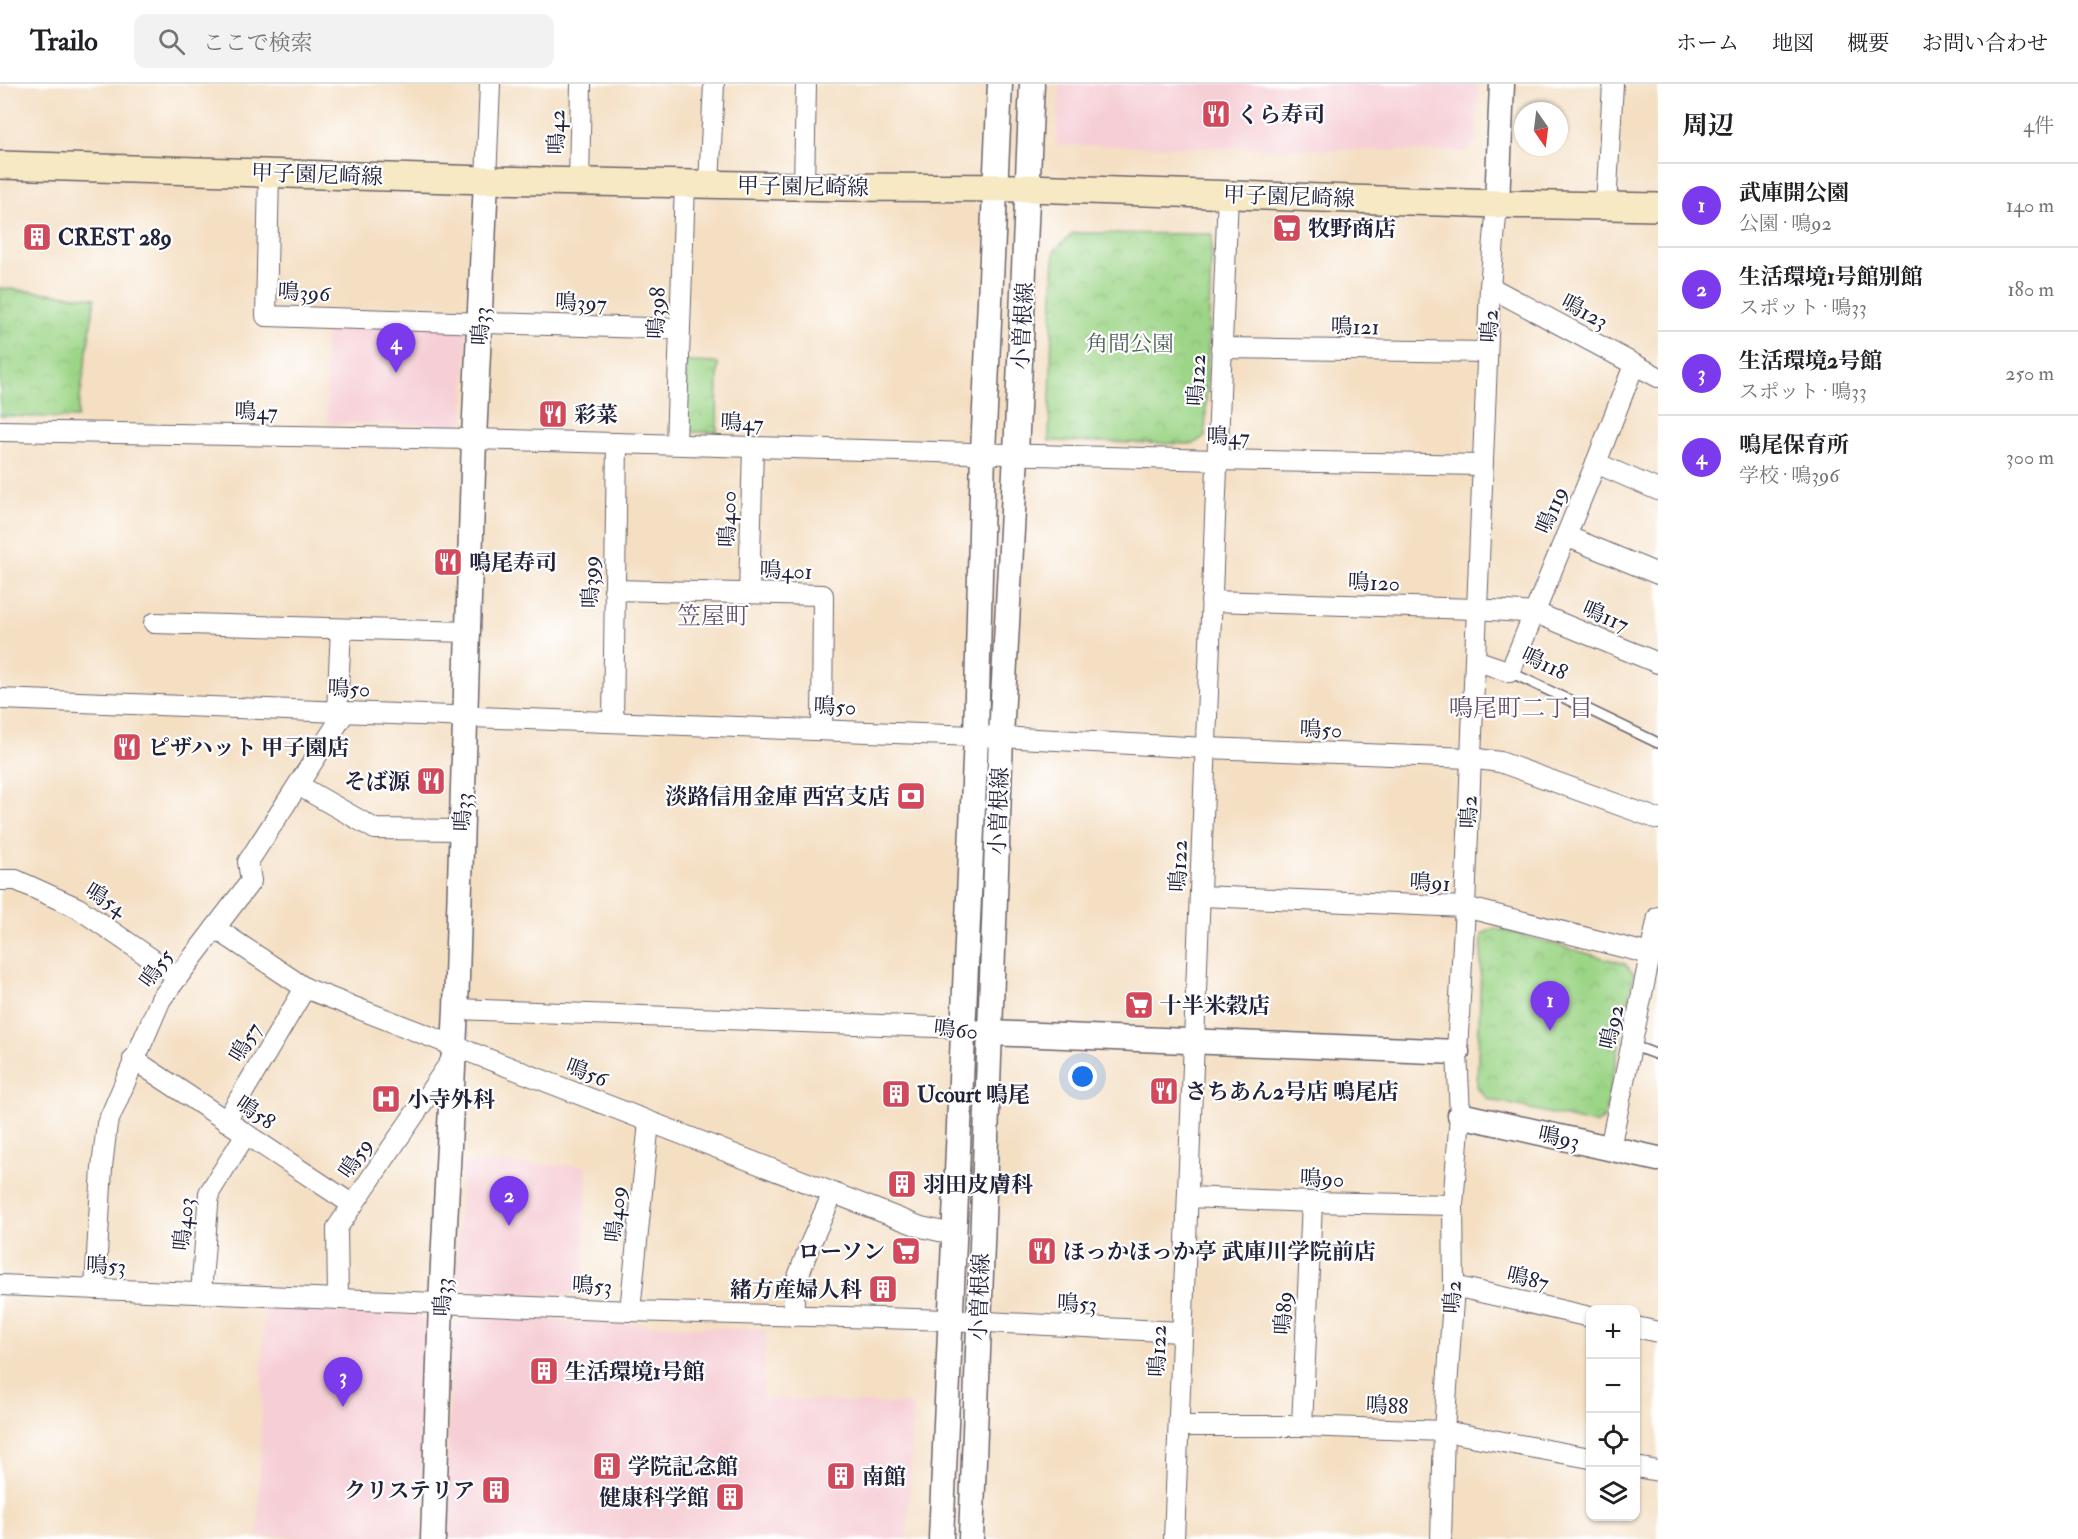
<!DOCTYPE html>
<html lang="ja">
<head>
<meta charset="utf-8">
<style>
	:root { --surface:#fff; --page:#f2f2f2; --text:#202124; --muted:#757577; --line:#e0e0e0; --accent:#7c3aed }
	body { margin:0; font-family:"IM FELL Double Pica","Noto Serif JP",serif; background:var(--page); color:var(--text) }
	.controls { position:absolute; right:18px; bottom:18px; display:grid; overflow:hidden; border-radius:12px; box-shadow:0 2px 4px #0004 }
	.controls button { width:54px; height:54px; display:grid; place-items:center; padding:0; border:0; border-bottom:2px solid var(--line); background:var(--surface); color:var(--text); font:30px sans-serif }
	.compass { position:absolute; left:1514px; top:18px; width:54px; height:54px; border-radius:50%; background:var(--surface); box-shadow:0 2px 4px #0004; rotate:166deg }
	.you { position:absolute; left:1083px; top:993px; width:21px; height:21px; margin:-15px; border:4px solid #fff; border-radius:50%; background:#1a73e8; box-shadow:0 0 0 9px #1a73e833 }
	.badge { display:grid; place-items:center; width:39px; height:39px; border-radius:50%; background:var(--accent); color:#fff; font-size:20px; font-weight:700 }
	.pin { position:absolute; translate:-50% -50px; filter:drop-shadow(0 2px 3px #0008) }
	.pin::after { content:''; position:absolute; top:32px; width:21px; height:18px; background:inherit; clip-path:polygon(0 0,100% 0,50% 100%) }
	.list { margin:0; padding:0; list-style:none }
	h2 { display:flex; justify-content:space-between; align-items:center; height:78px; margin:0; padding:0 24px; font-size:26px }
	h2 small { font-size:20px; font-weight:400; color:var(--muted) }
	.list li { display:grid; grid-template-columns:39px 1fr auto; gap:18px; align-items:center; box-sizing:border-box; height:84px; padding:0 24px; border-top:2px solid var(--line) }
	.list b { display:block; font-size:22px; white-space:nowrap }
	.list p { margin:0; font-size:20px; white-space:nowrap; color:var(--muted) }
	.list em { font-size:20px; font-style:normal; color:var(--muted) }
	.icon { flex:none; width:33px; height:33px; fill:none; stroke:currentColor; stroke-width:2; stroke-linecap:round; stroke-linejoin:round }
	.map { position:relative; flex:none; width:1658px; height:1455px; overflow:hidden }
	header { display:flex; align-items:center; gap:36px; box-sizing:border-box; height:84px; padding:0 30px; background:var(--surface); border-bottom:2px solid var(--line) }
	header strong { font-size:28px }
	nav { display:flex; gap:33px; margin-inline-start:auto; font-size:21px }
	.search { width:420px; height:54px; background:var(--page); display:flex; align-items:center; gap:15px; box-sizing:border-box; padding:0 21px; border-radius:12px; color:var(--muted); font-size:22px }
	main { display:flex }
	aside { flex:1; background:var(--surface) }
	.map>svg:first-child { display:block }
	.built { fill:#f6cfd6 }
	.park { fill:url(#park-crowns); stroke:#607c61; stroke-width:1.5 }
	.lines { fill:none; stroke-linecap:round; stroke-linejoin:round }
	.service-casing { stroke:#6c646b; stroke-width:12 }
	.minor-casing { stroke:#6c646b; stroke-width:22 }
	.tertiary-casing { stroke:#6c646b; stroke-width:27 }
	.secondary-casing { stroke:#6c646b; stroke-width:30 }
	.service { stroke:#fff; stroke-width:9 }
	.minor { stroke:#fff; stroke-width:20 }
	.tertiary { stroke:#fff; stroke-width:24 }
	.secondary { stroke:#f7e9c3; stroke-width:27 }
	.labels { text-anchor:middle; stroke-width:4.5; stroke-linejoin:round; paint-order:stroke }
	.poi-label { font-size:22px; font-weight:bold; fill:#22223b; stroke:#fff; text-anchor:start }
	.street-label { font-size:22px; fill:#22223b; stroke:#fff }
	.park-label { font-size:22px; fill:#4d6156; stroke:#fff }
	.neighbourhood-label { font-size:24px; fill:#65516a; stroke:#fff }
</style>
</head>
<body>
<header>
<strong>Trailo</strong>
<div class="search"><svg class="icon" aria-label="search" viewBox="0 0 24 24"><circle cx="10" cy="10" r="6"/><path d="M15 15l6 6"/></svg>ここで検索</div>
<nav><a>ホーム</a><a>地図</a><a>概要</a><a>お問い合わせ</a></nav>
</header>
<main>
<div class="map">
<svg width="1658" height="1455" viewBox="0 0 1658 1455">
	<defs>
		<pattern id="park-crowns" width="20" height="18" patternUnits="userSpaceOnUse" patternTransform="scale(1.5)"><rect width="20" height="18" fill="#9dd587"/><path d="M2 6a3 3 0 1 1 6 0M12 15a3 3 0 1 1 6 0" fill="none" stroke="#87b775"/></pattern>
	</defs>
	<rect width="100%" height="100%" fill="#fff"/>
	<filter id="ink" filterUnits="userSpaceOnUse"><feTurbulence type="fractalNoise" baseFrequency=".0167" numOctaves="2"/><feDisplacementMap in="SourceGraphic" scale="12" xChannelSelector="R" yChannelSelector="G"/><feConvolveMatrix kernelMatrix="1 2 1 2 8 2 1 2 1" color-interpolation-filters="sRGB"/></filter>
	<filter id="wash" filterUnits="userSpaceOnUse"><feTurbulence type="fractalNoise" baseFrequency=".008" numOctaves="4" result="noise"/><feDisplacementMap in="SourceGraphic" scale="24" xChannelSelector="R" yChannelSelector="G"/><feGaussianBlur stdDeviation="1.35" result="paint"/><feColorMatrix in="noise" values="0 0 0 0 0 0 0 0 0 0 0 0 0 0 0 0 0 1.4 0 .05"/><feComposite in="paint" operator="in"/></filter>
	<g filter="url(#wash)">
		<rect width="100%" height="100%" fill="#f4dfc3"/>
		<g class="built">
			<path d="M1060,0H1479L1476,57L1465,68L1056,61Z"/>
			<path d="M325,239L467,242L464,335L457,341L327,339Z"/>
			<path d="M463,1078L587,1082L583,1212L464,1207L455,1196Z"/>
			<path d="M264,1225L418,1230L430,1241L421,1451L415,1455H323L258,1452Z"/>
			<path d="M466,1232L766,1246L763,1314L914,1321L907,1455H448L445,1453L452,1244Z"/>
		</g>
		<g class="park">
			<path d="M1073,149L1212,150L1205,352L1193,360L1049,357L1054,167Z"/>
			<path d="M0,204L95,214L77,334L0,332Z"/>
			<path d="M686,278L718,279L717,348H690L684,341Z"/>
			<path d="M1495,844L1625,880L1634,890L1604,1035L1595,1040L1488,1015L1477,1004L1482,850Z"/>
		</g>
	</g>
	<g filter="url(#ink)">
		<g class="lines">
			<g class="service-casing">
				<g id="service">
					<path d="M1510,588L1658,659"/>
					<path d="M1631,961L1658,971"/>
				</g>
			</g>
			<g class="minor-casing">
				<g id="minor">
					<path d="M269,89L266,232L680,245"/>
					<path d="M486,96L490,0"/>
					<path d="M579,98L581,0"/>
					<path d="M709,100L714,0"/>
					<path d="M804,102L806,0"/>
					<path d="M1606,122L1613,0"/>
					<path d="M1490,203L1658,293"/>
					<path d="M1221,264L1487,268"/>
					<path d="M0,347L474,355L1216,376L1482,381"/>
					<path d="M676,360L685,100"/>
					<path d="M1596,379L1658,406"/>
					<path d="M1566,452L1658,490"/>
					<path d="M614,506L823,511L822,646"/>
					<path d="M749,509L753,363"/>
					<path d="M1211,517L1476,525L1536,529L1658,579"/>
					<path d="M154,539L468,548"/>
					<path d="M1475,576L1510,588L1596,379L1634,281"/>
					<path d="M0,615L1001,653L1206,664L1470,674L1500,678L1658,735"/>
					<path d="M337,628L341,545"/>
					<path d="M613,638L617,359"/>
					<path d="M298,701L375,745L461,746"/>
					<path d="M0,796H16L78,824L178,893"/>
					<path d="M1201,812L1465,823L1650,870"/>
					<path d="M215,844L305,904L921,1143L953,1150"/>
					<path d="M456,925L962,944L990,949"/>
					<path d="M133,975L353,1121"/>
					<path d="M226,1037L305,904"/>
					<path d="M1610,1064L1658,833"/>
					<path d="M1189,1113L1312,1118L1453,1121"/>
					<path d="M0,1201L630,1227L950,1236L1181,1248"/>
					<path d="M1454,1202L1590,1233"/>
					<path d="M95,1205L102,1083L107,1040L161,915L251,797L248,778L345,628"/>
					<path d="M201,1209L209,1109L246,1050"/>
					<path d="M338,1214L337,1144L453,974"/>
					<path d="M630,1227L649,1038"/>
					<path d="M793,1232L795,1201L811,1158L833,1109"/>
					<path d="M1636,1243L1658,1248"/>
					<path d="M1179,1342H1302L1444,1347L1590,1374"/>
					<path d="M1302,1342L1312,1118"/>
					<path d="M1636,1383L1658,1387"/>
					<path d="M1174,1455L1228,110"/>
					<path d="M1441,1455L1444,1347L1454,1202L1453,1121L1460,1031L1457,968L1465,823L1490,203L1497,120"/>
				</g>
			</g>
			<g class="tertiary-casing">
				<g id="tertiary">
					<path d="M1497,120L1502,0"/>
					<path d="M990,949L1457,968"/>
					<path d="M1460,1031L1658,1075"/>
					<path d="M433,1455L441,1219L456,925L474,355L486,96"/>
					<path d="M941,1455L976,652L983,368L1000,0"/>
					<path d="M971,1455L1001,653L1016,370L1032,0"/>
				</g>
			</g>
			<g class="secondary-casing">
				<path id="secondary" d="M0,81L486,96L844,103L1028,104L1497,120L1658,123"/>
			</g>
			<use href="#service" class="service"/>
			<use href="#minor" class="minor"/>
			<use href="#tertiary" class="tertiary"/>
			<use href="#secondary" class="secondary"/>
		</g>
	</g>
	<defs>
		<g id="restaurant-square" transform="scale(1.5)"><rect x="-9" y="-9" width="18" height="18" rx="4" fill="#d1495b" stroke="#fff"/><path d="M-5-6h1v4h1v-4h1v4h1v-4h1v5L-1.5 .5V6h-2V.5L-5-1ZM5-6V6H3V1.5H1.5Q1.5-4 5-6Z" fill="#fff"/></g>
		<g id="supermarket-square" transform="scale(1.5)"><rect x="-9" y="-9" width="18" height="18" rx="4" fill="#d1495b" stroke="#fff"/><path d="M-6-5.5h2.5l.6 2H6L4.5 2H-2.5L-4.4-4H-6ZM-1.5 3.2a1.3 1.3 0 1 0 .1 0ZM3 3.2a1.3 1.3 0 1 0 .1 0Z" fill="#fff"/></g>
		<g id="building-square" transform="scale(1.5)"><rect x="-9" y="-9" width="18" height="18" rx="4" fill="#d1495b" stroke="#fff"/><path d="M-4-6H4V6H1V3H-1V6H-4ZM-2.5-4.3h1.7v1.8h-1.7ZM.8-4.3h1.7v1.8H.8ZM-2.5-1h1.7V.8h-1.7ZM.8-1h1.7V.8H.8Z" fill="#fff"/></g>
		<g id="bank-square" transform="scale(1.5)"><rect x="-9" y="-9" width="18" height="18" rx="4" fill="#d1495b" stroke="#fff"/><path d="M-6-4H6V4H-6ZM0-2.3a2.3 2.3 0 1 0 0 4.6a2.3 2.3 0 1 0 0-4.6Z" fill="#fff"/></g>
		<g id="hospital-square" transform="scale(1.5)"><rect x="-9" y="-9" width="18" height="18" rx="4" fill="#d1495b" stroke="#fff"/><path d="M-5-5h3v3.5h4V-5h3V5h-3V1.5h-4V5h-3Z" fill="#fff"/></g>
	</defs>
	<g fill-rule="evenodd">
		<use href="#restaurant-square" x="1216" y="30"/>
		<use href="#supermarket-square" x="1287" y="144"/>
		<use href="#building-square" x="37" y="153"/>
		<use href="#restaurant-square" x="553" y="330"/>
		<use href="#restaurant-square" x="448" y="478"/>
		<use href="#restaurant-square" x="127" y="663"/>
		<use href="#restaurant-square" x="431" y="697"/>
		<use href="#bank-square" x="911" y="712"/>
		<use href="#supermarket-square" x="1139" y="921"/>
		<use href="#restaurant-square" x="1164" y="1007"/>
		<use href="#building-square" x="896" y="1010"/>
		<use href="#hospital-square" x="386" y="1015"/>
		<use href="#building-square" x="902" y="1100"/>
		<use href="#supermarket-square" x="906" y="1167"/>
		<use href="#restaurant-square" x="1042" y="1167"/>
		<use href="#building-square" x="883" y="1205"/>
		<use href="#building-square" x="544" y="1287"/>
		<use href="#building-square" x="607" y="1382"/>
		<use href="#building-square" x="841" y="1392"/>
		<use href="#building-square" x="496" y="1406"/>
		<use href="#building-square" x="730" y="1413"/>
	</g>
	<g class="labels">
		<g class="poi-label">
			<text x="1237" y="38">くら寿司</text>
			<text x="1308" y="152">牧野商店</text>
			<text x="58" y="161">CREST 289</text>
			<text x="574" y="338">彩菜</text>
			<text x="469" y="486">鳴尾寿司</text>
			<text x="148" y="671">ピザハット 甲子園店</text>
			<text x="410" y="705" text-anchor="end">そば源</text>
			<text x="890" y="720" text-anchor="end">淡路信用金庫 西宮支店</text>
			<text x="1160" y="929">十半米穀店</text>
			<text x="1185" y="1015">さちあん2号店 鳴尾店</text>
			<text x="917" y="1018">Ucourt 鳴尾</text>
			<text x="407" y="1023">小寺外科</text>
			<text x="923" y="1108">羽田皮膚科</text>
			<text x="885" y="1175" text-anchor="end">ローソン</text>
			<text x="1063" y="1175">ほっかほっか亭 武庫川学院前店</text>
			<text x="862" y="1213" text-anchor="end">緒方産婦人科</text>
			<text x="565" y="1295">生活環境1号館</text>
			<text x="628" y="1390">学院記念館</text>
			<text x="862" y="1400">南館</text>
			<text x="475" y="1414" text-anchor="end">クリステリア</text>
			<text x="709" y="1421" text-anchor="end">健康科学館</text>
		</g>
		<g class="street-label">
			<text transform="translate(556 48) rotate(-89)" y="8">鳴42</text>
			<text transform="translate(317 90) rotate(2)" y="8">甲子園尼崎線</text>
			<text transform="translate(803 102) rotate(1)" y="8">甲子園尼崎線</text>
			<text transform="translate(1289 112) rotate(2)" y="8">甲子園尼崎線</text>
			<text transform="translate(304 208) rotate(3)" y="8">鳴396</text>
			<text transform="translate(581 218) rotate(2)" y="8">鳴397</text>
			<text transform="translate(1585 227) rotate(28)" y="8">鳴123</text>
			<text transform="translate(656 229) rotate(-88)" y="8">鳴398</text>
			<text transform="translate(480 242) rotate(-87)" y="8">鳴33</text>
			<text transform="translate(1022 242) rotate(-87)" y="8">小曽根線</text>
			<text transform="translate(1355 242) rotate(1)" y="8">鳴121</text>
			<text transform="translate(1489 242) rotate(-87)" y="8">鳴2</text>
			<text transform="translate(1196 296) rotate(-87)" y="8">鳴122</text>
			<text transform="translate(256 327) rotate(1)" y="8">鳴47</text>
			<text transform="translate(742 338) rotate(2)" y="8">鳴47</text>
			<text transform="translate(1228 352) rotate(1)" y="8">鳴47</text>
			<text transform="translate(1551 426) rotate(-67)" y="8">鳴119</text>
			<text transform="translate(727 435) rotate(-88)" y="8">鳴400</text>
			<text transform="translate(786 486) rotate(2)" y="8">鳴401</text>
			<text transform="translate(590 498) rotate(-89)" y="8">鳴399</text>
			<text transform="translate(1374 498) rotate(2)" y="8">鳴120</text>
			<text transform="translate(1606 532) rotate(23)" y="8">鳴117</text>
			<text transform="translate(1545 579) rotate(25)" y="8">鳴118</text>
			<text transform="translate(349 604) rotate(2)" y="8">鳴50</text>
			<text transform="translate(835 622) rotate(2)" y="8">鳴50</text>
			<text transform="translate(1321 645) rotate(2)" y="8">鳴50</text>
			<text transform="translate(998 727) rotate(-88)" y="8">小曽根線</text>
			<text transform="translate(462 728) rotate(-88)" y="8">鳴33</text>
			<text transform="translate(1468 728) rotate(-88)" y="8">鳴2</text>
			<text transform="translate(1178 782) rotate(-88)" y="8">鳴122</text>
			<text transform="translate(1430 798) rotate(3)" y="8">鳴91</text>
			<text transform="translate(106 815) rotate(32)" y="8">鳴54</text>
			<text transform="translate(156 884) rotate(-54)" y="8">鳴55</text>
			<text transform="translate(1611 943) rotate(-78)" y="8">鳴92</text>
			<text transform="translate(956 945) rotate(6)" y="8">鳴60</text>
			<text transform="translate(245 958) rotate(-59)" y="8">鳴57</text>
			<text transform="translate(587 988) rotate(21)" y="8">鳴56</text>
			<text transform="translate(256 1028) rotate(34)" y="8">鳴58</text>
			<text transform="translate(1559 1053) rotate(12)" y="8">鳴93</text>
			<text transform="translate(355 1074) rotate(-56)" y="8">鳴59</text>
			<text transform="translate(1322 1094) rotate(2)" y="8">鳴90</text>
			<text transform="translate(615 1130) rotate(-84)" y="8">鳴409</text>
			<text transform="translate(183 1140) rotate(-84)" y="8">鳴403</text>
			<text transform="translate(106 1181) rotate(2)" y="8">鳴53</text>
			<text transform="translate(1528 1194) rotate(13)" y="8">鳴87</text>
			<text transform="translate(592 1201) rotate(3)" y="8">鳴53</text>
			<text transform="translate(442 1213) rotate(-88)" y="8">鳴33</text>
			<text transform="translate(979 1213) rotate(-88)" y="8">小曽根線</text>
			<text transform="translate(1452 1213) rotate(-87)" y="8">鳴2</text>
			<text transform="translate(1077 1219) rotate(2)" y="8">鳴53</text>
			<text transform="translate(1283 1229) rotate(-87)" y="8">鳴89</text>
			<text transform="translate(1157 1267) rotate(-88)" y="8">鳴122</text>
			<text transform="translate(1387 1321) rotate(2)" y="8">鳴88</text>
		</g>
		<g class="park-label">
			<text x="1130" y="267">角間公園</text>
		</g>
		<g class="neighbourhood-label">
			<text x="713" y="540">笠屋町</text>
			<text x="1521" y="632">鳴尾町二丁目</text>
		</g>
	</g>
</svg>
<div class="controls">
<button>+</button>
<button>−</button>
<button><svg class="icon" aria-label="locate" viewBox="0 0 24 24"><circle cx="12" cy="12" r="6"/><path d="M12 2v4M12 18v4M2 12h4M18 12h4"/></svg></button>
<button><svg class="icon" aria-label="layers" viewBox="0 0 24 24"><path d="M12 4l9 5-9 5-9-5zM3 14l9 5 9-5"/></svg></button>
</div>
<svg class="compass" viewBox="-18 -18 36 36"><path d="M0-13l5 13h-10z" fill="#e53935"/><path d="M0 13l5-13h-10z" fill="#757577"/></svg>
<div class="you"></div>
<div class="pin badge" style="left:1550px;top:947px">1</div>
<div class="pin badge" style="left:509px;top:1142px">2</div>
<div class="pin badge" style="left:343px;top:1323px">3</div>
<div class="pin badge" style="left:396px;top:289px">4</div>
</div>
<aside>
<h2>周辺<small>4件</small></h2>
<ul class="list">
<li><span class="badge">1</span><div><b>武庫開公園</b><p>公園 · 鳴92</p></div><em>140 m</em></li>
<li><span class="badge">2</span><div><b>生活環境1号館別館</b><p>スポット · 鳴33</p></div><em>180 m</em></li>
<li><span class="badge">3</span><div><b>生活環境2号館</b><p>スポット · 鳴33</p></div><em>250 m</em></li>
<li><span class="badge">4</span><div><b>鳴尾保育所</b><p>学校 · 鳴396</p></div><em>300 m</em></li>
</ul>
</aside>
</main>
</body>
</html>
